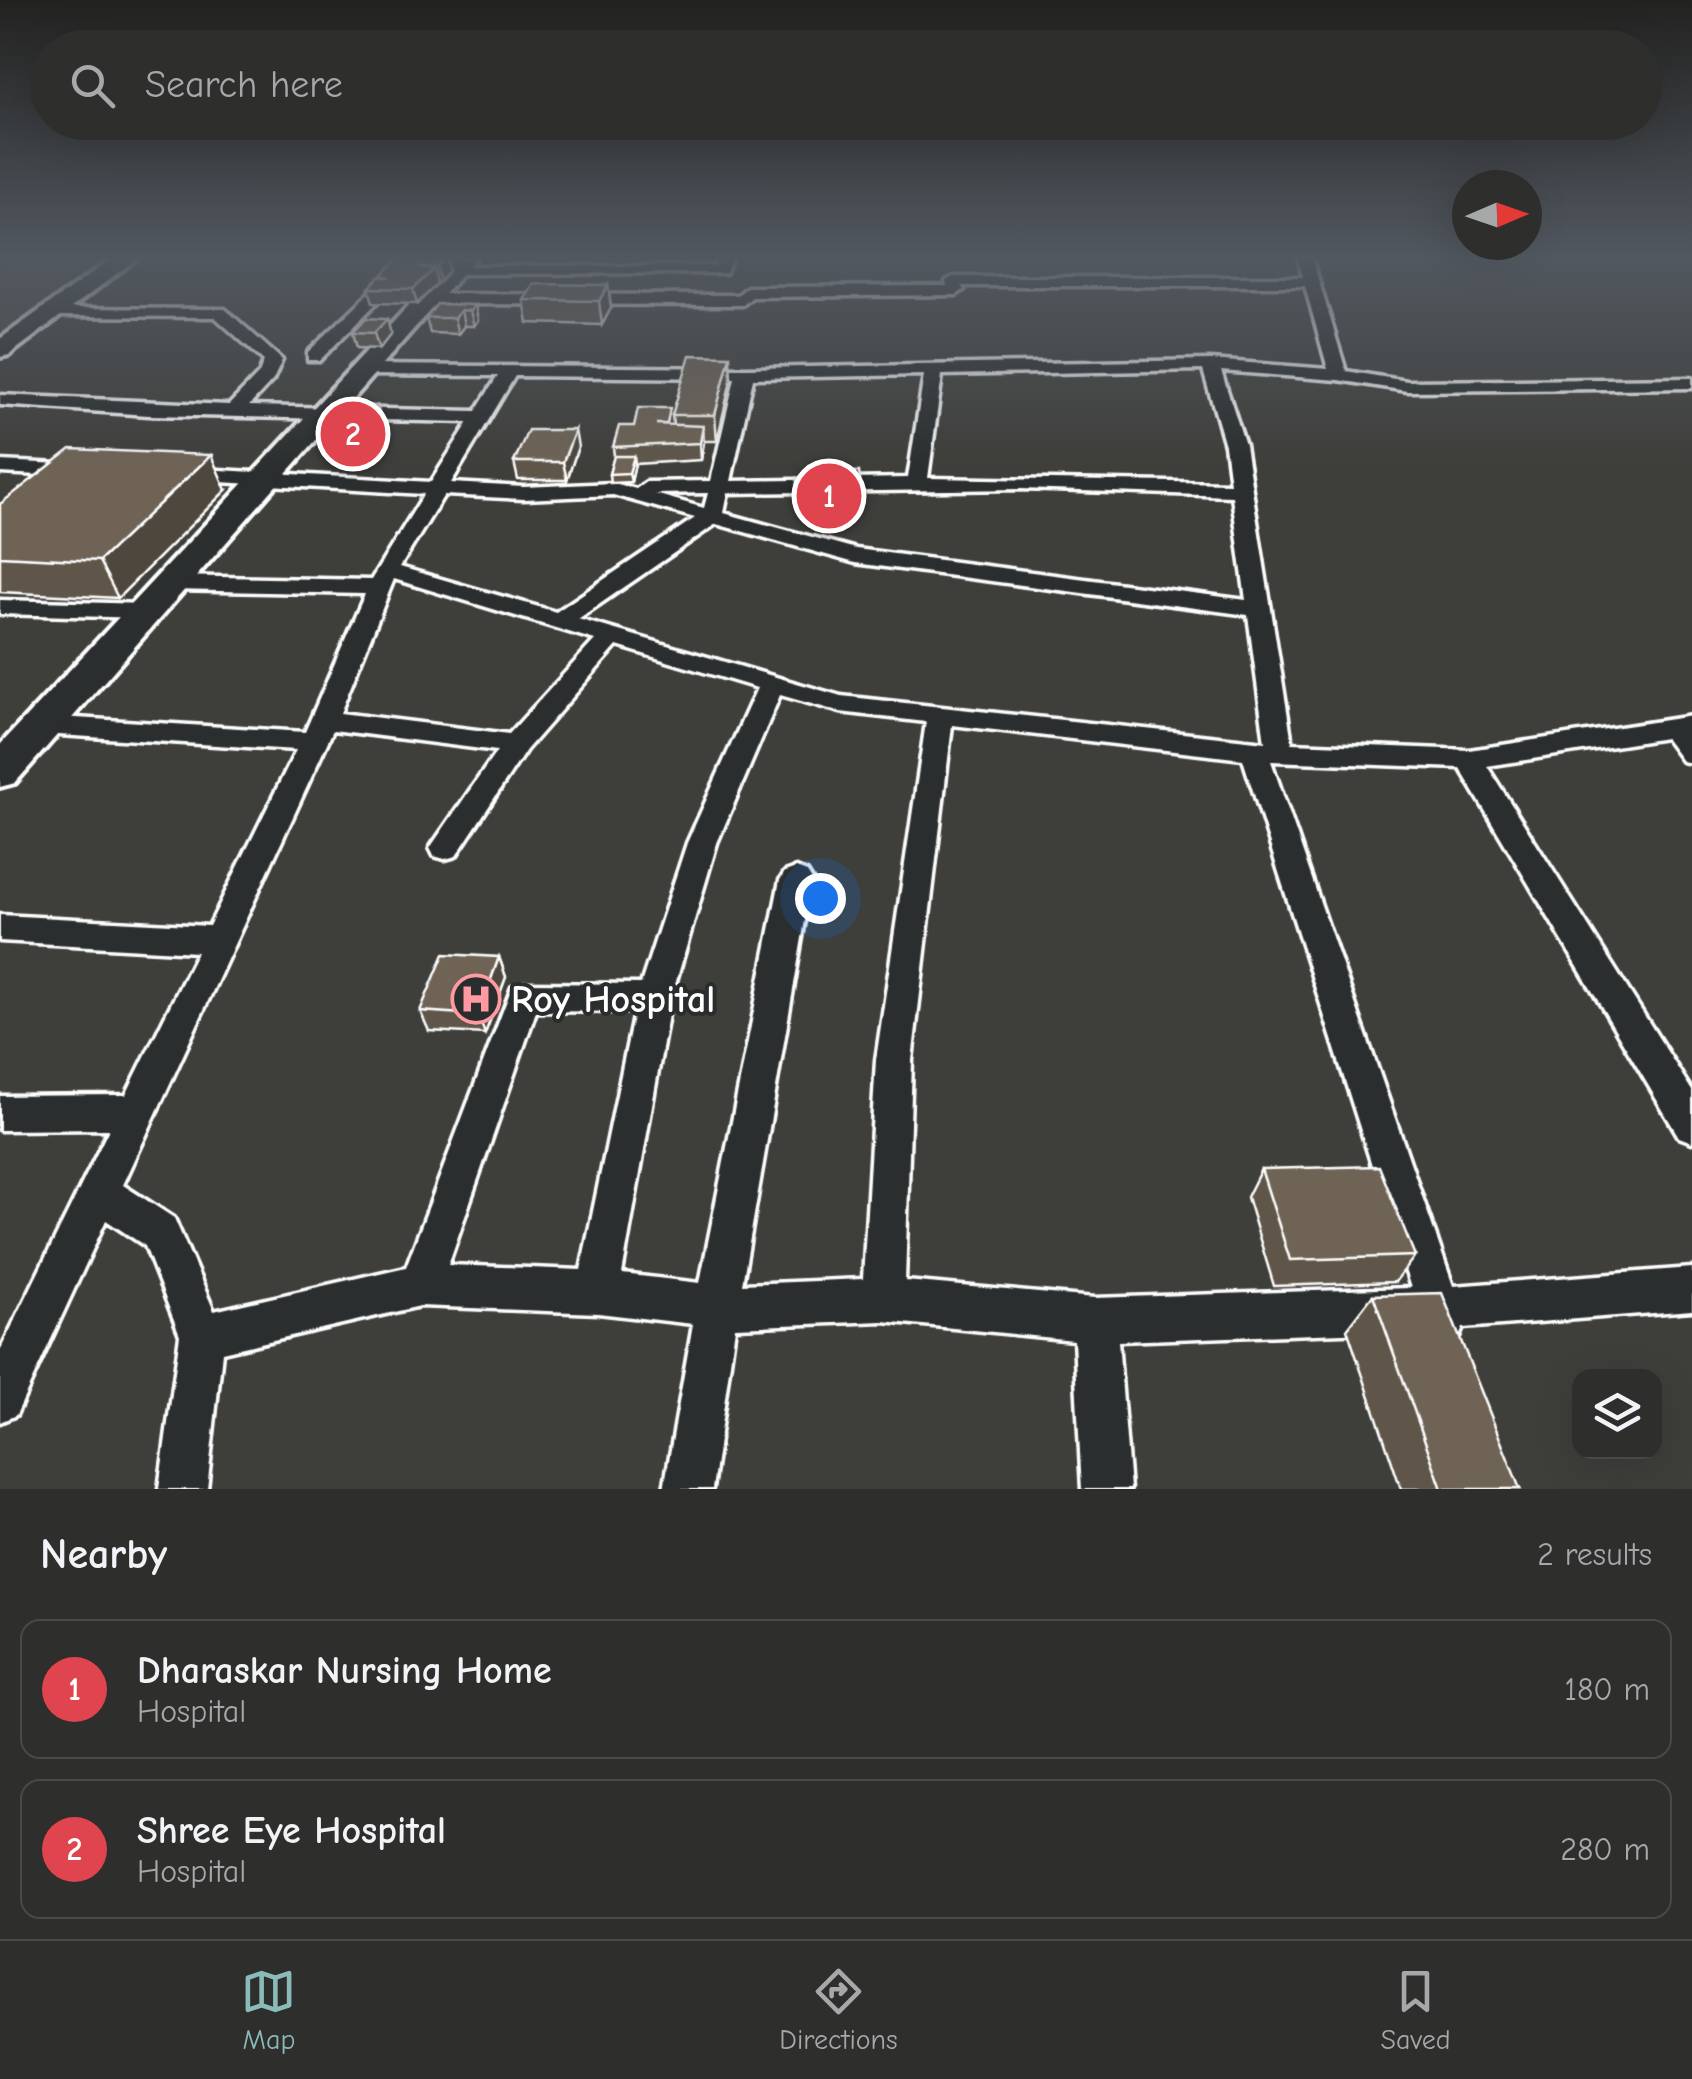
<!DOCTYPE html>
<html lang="en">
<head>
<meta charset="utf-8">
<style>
	:root { --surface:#2e2e2c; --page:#363634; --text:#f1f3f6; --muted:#a7a8a9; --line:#494a48; --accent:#8bbbb9 }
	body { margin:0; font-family:"Comic Neue",sans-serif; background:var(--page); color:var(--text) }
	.controls { position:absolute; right:30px; bottom:30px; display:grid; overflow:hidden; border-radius:20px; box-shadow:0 10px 40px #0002 }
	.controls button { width:90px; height:90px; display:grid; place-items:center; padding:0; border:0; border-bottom:2px solid var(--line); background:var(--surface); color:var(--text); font:50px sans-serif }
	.compass { position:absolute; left:1452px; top:170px; width:90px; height:90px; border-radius:50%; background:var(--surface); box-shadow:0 10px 40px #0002; rotate:88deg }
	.you { position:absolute; left:820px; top:898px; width:35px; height:35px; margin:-25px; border:8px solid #fff; border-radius:50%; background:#1a73e8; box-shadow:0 0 0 15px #1a73e833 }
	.badge { display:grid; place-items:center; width:65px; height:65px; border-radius:50%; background:var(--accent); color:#fff; font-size:32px; font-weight:700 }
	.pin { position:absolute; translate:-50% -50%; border:5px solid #fff; box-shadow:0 2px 10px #0006 }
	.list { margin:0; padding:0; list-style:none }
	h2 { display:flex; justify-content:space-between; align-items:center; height:130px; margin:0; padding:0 40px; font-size:42px }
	h2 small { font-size:32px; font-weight:400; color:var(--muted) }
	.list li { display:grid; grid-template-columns:65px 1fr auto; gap:30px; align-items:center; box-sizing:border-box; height:140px; margin:0 20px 20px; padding:0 20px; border:2px solid var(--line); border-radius:20px }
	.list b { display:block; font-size:38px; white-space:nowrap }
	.list p { margin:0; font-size:32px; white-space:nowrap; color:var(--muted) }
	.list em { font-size:32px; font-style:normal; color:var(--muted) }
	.icon { flex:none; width:55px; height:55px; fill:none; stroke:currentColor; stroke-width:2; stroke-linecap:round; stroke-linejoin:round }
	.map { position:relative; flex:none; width:1692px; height:1489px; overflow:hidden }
	.search { position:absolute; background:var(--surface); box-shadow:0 10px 40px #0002; left:30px; right:30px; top:30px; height:110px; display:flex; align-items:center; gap:25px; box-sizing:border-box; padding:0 35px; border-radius:55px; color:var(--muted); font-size:38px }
	.sheet { height:450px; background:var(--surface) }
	nav { display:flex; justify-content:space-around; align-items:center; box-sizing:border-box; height:140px; border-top:2px solid var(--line); background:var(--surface); font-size:28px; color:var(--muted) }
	nav a { display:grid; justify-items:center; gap:5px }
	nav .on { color:var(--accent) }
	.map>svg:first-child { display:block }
	.built { fill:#4c4942 }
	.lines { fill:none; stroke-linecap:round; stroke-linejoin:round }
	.street-casing { stroke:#fff; stroke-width:7 }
	.secondary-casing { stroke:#fff; stroke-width:8 }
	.primary-casing { stroke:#fff; stroke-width:8 }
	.street { fill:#2a2d2e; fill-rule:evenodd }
	.secondary { fill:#2a2d2e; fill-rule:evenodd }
	.primary { fill:#2a2d2e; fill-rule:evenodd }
	.wall { fill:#5f5649; stroke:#fff; stroke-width:2.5 }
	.shaded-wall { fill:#4d463c; stroke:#fff; stroke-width:2.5 }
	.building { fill:#6e6455; stroke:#fff; stroke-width:2.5 }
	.labels { text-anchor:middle; stroke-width:8; stroke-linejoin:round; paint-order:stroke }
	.near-poi-label { font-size:38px; font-weight:bold; fill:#fff; stroke:#2a2d2e; text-anchor:start }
</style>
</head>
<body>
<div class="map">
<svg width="1692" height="1489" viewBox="0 0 1692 1489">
	<rect width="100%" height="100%" fill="#3e3e3a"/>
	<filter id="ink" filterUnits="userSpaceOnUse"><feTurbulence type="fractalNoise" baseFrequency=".01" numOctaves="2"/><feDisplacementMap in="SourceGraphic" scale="20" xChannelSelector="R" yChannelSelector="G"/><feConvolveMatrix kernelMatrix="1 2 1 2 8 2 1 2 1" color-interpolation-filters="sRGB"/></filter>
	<g filter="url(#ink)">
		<path class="built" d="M0,259H105L0,334Z"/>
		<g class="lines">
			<g class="street-casing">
				<g id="street">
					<path d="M405,259H420L320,360H308V352Z"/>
					<path d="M717,259H731L726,273L454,274L447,270L454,266H715Z"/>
					<path d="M1298,259H1312L1346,371L1407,381L1692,378V388L1407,391L1338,380L1221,371L1245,445L1292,743L1469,750L1692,716V763L1682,761L1665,738L1487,766L1692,1091V1142L1679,1137L1460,768L1271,761L1453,1286L1692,1268V1310L1463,1328L1459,1337L1444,1344L1429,1337L1426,1330L1118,1341L1130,1489H1082L1074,1340L883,1321L735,1327L712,1489H664L693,1324L598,1313L420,1306L222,1352L207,1489H159L180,1335L145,1246L106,1220L16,1415L0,1422V1351L109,1129L0,1130V1096L126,1095L197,952L0,941V915L209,926L296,750L43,734L33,731L30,725L33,719L43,716L305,732L365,594L171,590L159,583L171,576L371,580L424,494L184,480L174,474L184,468L431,482L469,422L149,415L0,405V395L229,405L259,374L264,361L215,317L54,316L46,311L48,308L225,309L282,360L273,380L249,406L476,411L498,376L363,375L354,370L363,365L745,368L1210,360L1328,369L1305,286H962L964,290L956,295L752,297L743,305L428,304L420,299L428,294L738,295L747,287L947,286L946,281L953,277H1303ZM1203,370L1225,445L1230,483L928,478L942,375ZM924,375L908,478L731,481L753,378ZM515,376L735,378L711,481L646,482L636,489L614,483L524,487L451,483ZM1021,489L1232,496L1246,600L856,549L724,513L728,493ZM708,493L704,508L655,494ZM444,495L524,499L613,495L695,518L556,612L400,567ZM716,524L855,563L1248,615L1265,742L841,696L578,619ZM394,579L595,640L509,734L340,713ZM617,646L757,688L687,843L641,984L524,983L512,987L406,1267L214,1311L174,1218L123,1185L333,730L497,751L430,848L434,856L445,859L456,856L526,750ZM780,695L840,712L926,722L876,1060L863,1279L742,1284L812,880L807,872L796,868L785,872L780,880L700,1283L622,1274L671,998L717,843ZM952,725L1243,759L1411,1288L1095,1298L905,1281L912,1060ZM536,1011L634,1012L581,1270L448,1265Z"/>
					<path d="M0,461L81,465L91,471L81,477L0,473Z"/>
					<path d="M0,600L145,604L157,611L145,618L0,614Z"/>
				</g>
			</g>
			<g class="secondary-casing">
				<path id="secondary" d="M112,259H136L9,355L0,357V339Z"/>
			</g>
			<g class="primary-casing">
				<path id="primary" d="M452,259H475L15,783L0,787V745Z"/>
			</g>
			<use href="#street" class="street"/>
			<use href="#secondary" class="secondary"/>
			<use href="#primary" class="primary"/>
		</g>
		<g class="wall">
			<path d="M398,259H446L449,270L440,282H437V284L417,304L373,303L369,288L383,277L382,275Z"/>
			<path d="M608,285L611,308L602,325L528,323L524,300Z"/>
			<path d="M475,305L478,320L474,326H464L458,334L430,333L426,318Z"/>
			<path d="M366,318L391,334L379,349L357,348L353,332Z"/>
			<path d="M731,380L717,441H704L701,460L635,464L631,482L610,483L609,474L614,456L613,447L673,425L672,415Z"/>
			<path d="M377,406L382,423L357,449L323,447L318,430Z"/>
			<path d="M578,447L567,480H518L514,462Z"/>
			<path d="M797,478L860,481V499L837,500V511H831L828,503L808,507V503H798Z"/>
			<path d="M226,490L118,598L0,592V504Z"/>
			<path d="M499,957L506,977L485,1034L429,1031L420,1011Z"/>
			<path d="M1261,1169L1415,1256L1395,1282L1274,1286L1247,1197Z"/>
			<path d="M1373,1295L1520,1489H1401L1347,1329Z"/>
		</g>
		<g class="shaded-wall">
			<path d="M443,259H446L449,270L440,282L437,267Z"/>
			<path d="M434,269L437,284L417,304L413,289Z"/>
			<path d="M608,285L611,308L602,325L599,301Z"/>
			<path d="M475,305L478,320L474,326L470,311Z"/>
			<path d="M461,310L464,326L458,334L454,318Z"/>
			<path d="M387,319L391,334L379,349L374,333Z"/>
			<path d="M730,356L731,380L717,441L715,415Z"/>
			<path d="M377,406L382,423L357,449L352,432Z"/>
			<path d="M703,426L704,443L701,460L700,443Z"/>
			<path d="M575,430L578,447L567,480L563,462Z"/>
			<path d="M211,455L226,490L118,598L99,561Z"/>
			<path d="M634,456L635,464L631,482L629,473Z"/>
			<path d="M828,485V503L808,507V489Z"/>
			<path d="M499,957L506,977L485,1034L478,1015Z"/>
		</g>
		<g class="building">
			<path d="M398,259H443L437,267H419L434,269L413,289L369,288L379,277H390L382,275Z"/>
			<path d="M534,284L608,285L599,301L524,300Z"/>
			<path d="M437,304L475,305L470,311L461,310L454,318H426Z"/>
			<path d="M366,318L387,319L374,333L353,332Z"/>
			<path d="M690,355L730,356L715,415H672Z"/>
			<path d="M344,404L377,406L352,432L318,430Z"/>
			<path d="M638,408H670L667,424H656L703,426L700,443L613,447L619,426H634Z"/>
			<path d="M528,430H575L563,462H514Z"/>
			<path d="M71,449L211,455L99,561L0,556V504Z"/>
			<path d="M614,456H634L629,473L609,474Z"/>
			<path d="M817,471L859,472L860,481L836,482L837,493H831L828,485L808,489L807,485H797V478L817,477Z"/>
			<path d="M444,954L499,957L478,1015L420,1011Z"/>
			<path d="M1379,1166L1415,1256L1290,1260L1261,1169Z"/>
			<path d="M1442,1293L1520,1489H1442L1373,1295Z"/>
		</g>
	</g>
	<linearGradient id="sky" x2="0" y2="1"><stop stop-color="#222220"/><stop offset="0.55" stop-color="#525860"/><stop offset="1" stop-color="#525860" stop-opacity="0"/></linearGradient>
	<rect width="1692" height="468" fill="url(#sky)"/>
	<defs>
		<g id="hospital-ring" transform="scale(2.5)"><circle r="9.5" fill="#2a2d2e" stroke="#ff9aa2" stroke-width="1.5"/><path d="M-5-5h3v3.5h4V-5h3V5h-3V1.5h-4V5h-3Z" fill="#ff9aa2"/></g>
	</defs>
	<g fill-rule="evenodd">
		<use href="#hospital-ring" x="476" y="999"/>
	</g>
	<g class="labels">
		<g class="near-poi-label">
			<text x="511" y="1012">Roy Hospital</text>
		</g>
	</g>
</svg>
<div class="controls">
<button><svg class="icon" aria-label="layers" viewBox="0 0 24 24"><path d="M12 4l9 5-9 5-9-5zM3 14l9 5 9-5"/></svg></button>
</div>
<svg class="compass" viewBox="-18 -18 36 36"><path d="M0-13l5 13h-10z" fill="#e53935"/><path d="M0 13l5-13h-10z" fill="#a7a8a9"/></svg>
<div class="you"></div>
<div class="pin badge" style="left:829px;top:496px;background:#e0444e">1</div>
<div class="pin badge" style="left:353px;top:434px;background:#e0444e">2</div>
<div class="search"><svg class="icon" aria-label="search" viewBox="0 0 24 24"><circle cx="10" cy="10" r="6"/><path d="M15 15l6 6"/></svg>Search here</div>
</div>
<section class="sheet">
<h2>Nearby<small>2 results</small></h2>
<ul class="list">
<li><span class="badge" style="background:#e0444e">1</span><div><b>Dharaskar Nursing Home</b><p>Hospital</p></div><em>180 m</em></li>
<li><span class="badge" style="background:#e0444e">2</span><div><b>Shree Eye Hospital</b><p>Hospital</p></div><em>280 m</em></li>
</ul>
</section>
<nav>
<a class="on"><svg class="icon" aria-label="map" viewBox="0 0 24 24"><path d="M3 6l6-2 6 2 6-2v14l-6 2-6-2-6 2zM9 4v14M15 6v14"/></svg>Map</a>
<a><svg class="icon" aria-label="directions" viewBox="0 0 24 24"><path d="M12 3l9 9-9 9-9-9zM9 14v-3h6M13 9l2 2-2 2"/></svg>Directions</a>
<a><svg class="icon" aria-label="saved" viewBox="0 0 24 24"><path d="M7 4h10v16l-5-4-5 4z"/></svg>Saved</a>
</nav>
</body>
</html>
